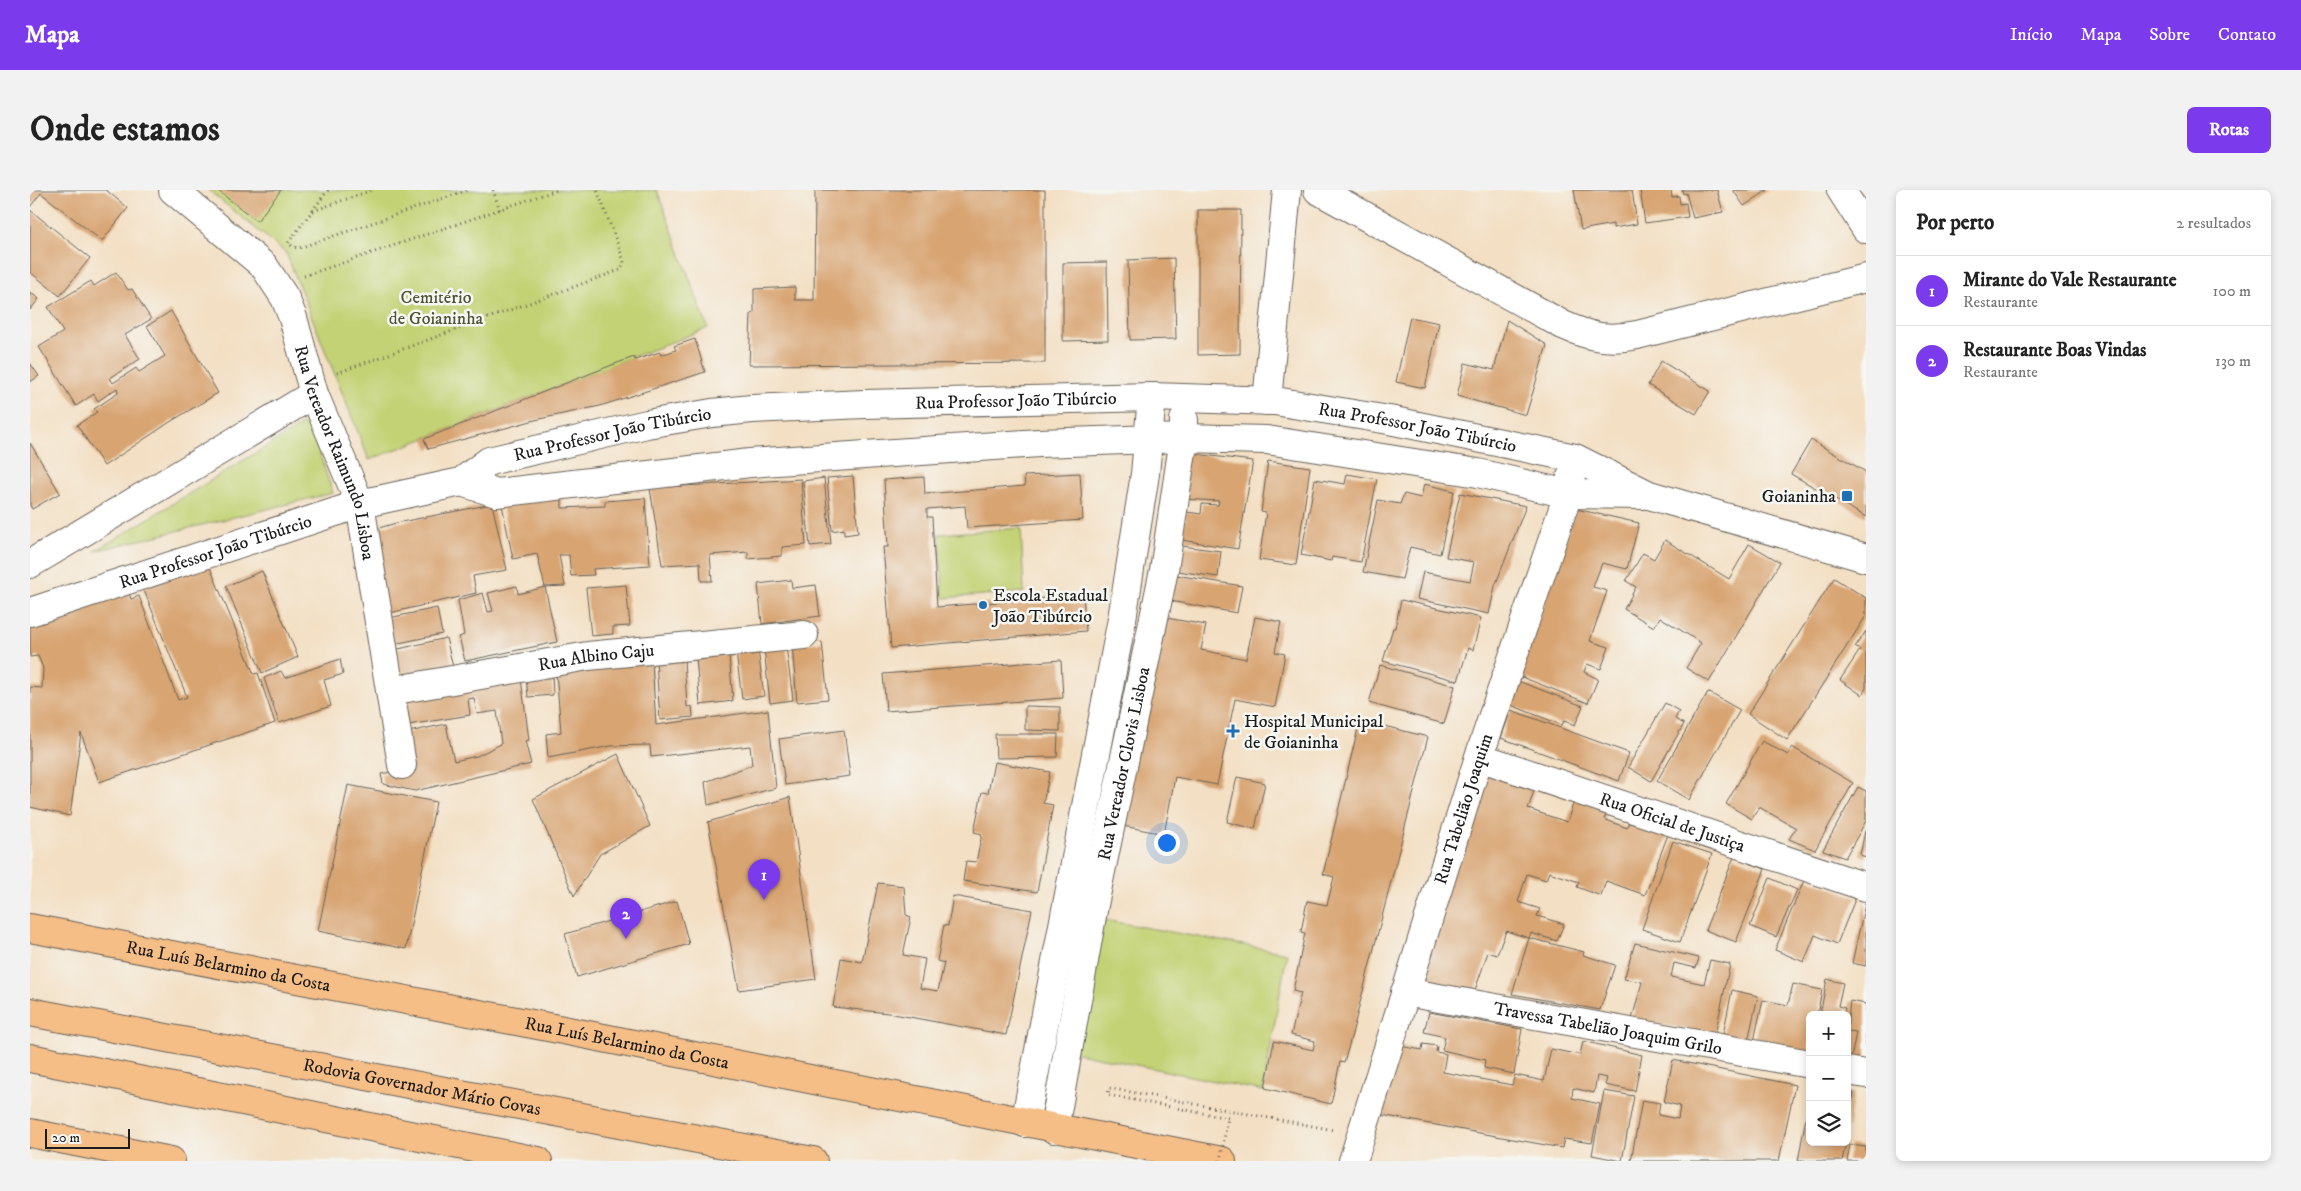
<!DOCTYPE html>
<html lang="pt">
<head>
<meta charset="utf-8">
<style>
	:root { --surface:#fff; --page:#f2f2f2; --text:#222; --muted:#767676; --line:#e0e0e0; --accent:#7c3aed }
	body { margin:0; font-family:"IM FELL DW Pica",serif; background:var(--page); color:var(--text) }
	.controls { position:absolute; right:15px; bottom:15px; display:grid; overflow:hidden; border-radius:8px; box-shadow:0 2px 8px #0003 }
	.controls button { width:45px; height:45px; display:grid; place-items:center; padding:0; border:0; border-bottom:1px solid var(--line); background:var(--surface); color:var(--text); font:25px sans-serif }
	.scale { position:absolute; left:15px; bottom:12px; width:85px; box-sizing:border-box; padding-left:5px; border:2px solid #1c1c1c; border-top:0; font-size:14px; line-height:18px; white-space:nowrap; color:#1c1c1c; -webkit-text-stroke:4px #f6f6f2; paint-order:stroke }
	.you { position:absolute; left:1136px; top:652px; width:18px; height:18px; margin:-12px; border:4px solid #fff; border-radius:50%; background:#1a73e8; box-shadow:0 0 0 8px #1a73e833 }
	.badge { display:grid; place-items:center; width:32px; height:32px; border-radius:50%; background:var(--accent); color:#fff; font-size:16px; font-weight:700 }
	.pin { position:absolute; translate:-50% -41px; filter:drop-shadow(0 1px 2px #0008) }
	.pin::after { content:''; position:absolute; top:26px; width:18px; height:15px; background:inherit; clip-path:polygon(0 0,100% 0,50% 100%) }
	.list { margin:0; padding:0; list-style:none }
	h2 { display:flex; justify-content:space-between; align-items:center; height:65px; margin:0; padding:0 20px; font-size:21px }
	h2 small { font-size:16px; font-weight:400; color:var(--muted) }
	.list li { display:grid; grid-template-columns:32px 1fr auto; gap:15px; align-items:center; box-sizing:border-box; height:70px; padding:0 20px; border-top:1px solid var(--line) }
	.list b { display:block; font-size:19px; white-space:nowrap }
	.list p { margin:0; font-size:16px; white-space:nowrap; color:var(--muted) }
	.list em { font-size:16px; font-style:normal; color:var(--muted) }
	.icon { flex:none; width:28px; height:28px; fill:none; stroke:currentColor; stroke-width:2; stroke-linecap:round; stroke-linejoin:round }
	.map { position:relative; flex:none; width:1836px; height:971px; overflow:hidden; border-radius:8px }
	header { display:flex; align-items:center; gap:30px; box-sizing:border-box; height:70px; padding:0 25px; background:var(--accent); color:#fff }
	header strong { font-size:24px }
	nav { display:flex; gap:28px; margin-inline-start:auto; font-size:18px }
	.intro { display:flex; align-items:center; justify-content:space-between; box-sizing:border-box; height:120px; padding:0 30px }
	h1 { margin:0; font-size:35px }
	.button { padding:12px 22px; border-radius:8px; background:var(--accent); color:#fff; font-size:18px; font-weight:700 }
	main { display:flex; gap:30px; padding:0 30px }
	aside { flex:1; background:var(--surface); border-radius:8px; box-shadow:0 2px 8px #0003 }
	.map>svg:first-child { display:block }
	.green { fill:#c3d274; stroke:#707748 }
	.building { fill:#d8a472 }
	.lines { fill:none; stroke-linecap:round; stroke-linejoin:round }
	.minor-casing { stroke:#676056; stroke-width:30 }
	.major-casing { stroke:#676056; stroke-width:30 }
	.highway-casing { stroke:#676056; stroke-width:30 }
	.path { stroke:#676056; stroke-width:3; stroke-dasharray:1 4; stroke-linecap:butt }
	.minor { stroke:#fff; stroke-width:28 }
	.major { stroke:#f6be87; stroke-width:28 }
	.highway { stroke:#f6be87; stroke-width:28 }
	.path-bridge { stroke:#676056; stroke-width:3; stroke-dasharray:1 4; stroke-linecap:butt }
	.poi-dot { fill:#1f6fb2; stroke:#f6f6f2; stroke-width:2 }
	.labels { text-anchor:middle; stroke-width:5; stroke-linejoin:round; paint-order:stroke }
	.park-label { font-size:18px; fill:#4e5336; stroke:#f6f6f2 }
	.street-label { font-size:18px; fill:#1c1c1c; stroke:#f6f6f2 }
	.poi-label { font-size:18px; fill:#1c1c1c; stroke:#f6f6f2; text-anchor:start }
</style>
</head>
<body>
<header>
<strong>Mapa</strong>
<nav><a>Início</a><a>Mapa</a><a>Sobre</a><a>Contato</a></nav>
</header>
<div class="intro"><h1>Onde estamos</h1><a class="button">Rotas</a></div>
<main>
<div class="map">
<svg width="1836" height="971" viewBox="0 0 1836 971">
	<rect width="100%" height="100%" fill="#f6f6f2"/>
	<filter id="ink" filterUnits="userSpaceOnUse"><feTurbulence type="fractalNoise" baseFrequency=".02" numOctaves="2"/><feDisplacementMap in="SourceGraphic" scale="10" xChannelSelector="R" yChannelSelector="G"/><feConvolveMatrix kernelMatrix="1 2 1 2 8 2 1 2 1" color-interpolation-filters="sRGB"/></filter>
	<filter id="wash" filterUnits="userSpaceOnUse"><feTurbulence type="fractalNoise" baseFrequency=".0096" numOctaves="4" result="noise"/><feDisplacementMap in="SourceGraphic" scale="20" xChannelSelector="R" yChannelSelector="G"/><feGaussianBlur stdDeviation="1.12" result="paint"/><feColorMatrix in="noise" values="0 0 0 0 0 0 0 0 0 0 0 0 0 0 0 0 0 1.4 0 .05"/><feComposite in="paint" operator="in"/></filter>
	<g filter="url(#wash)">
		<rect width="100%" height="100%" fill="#f3dfc3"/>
		<g class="green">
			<path d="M178,0H627L678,138L339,270L256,63Z"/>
			<path d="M278,231L303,303L65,361Z"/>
			<path d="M991,338L994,402L913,408L909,344Z"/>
			<path d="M1069,729L1257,763L1233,901L1043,862Z"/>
		</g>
		<g id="blocks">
			<g class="building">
				<path d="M0,0H76L98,18L72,51L11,3L0,17Z"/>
				<path d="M187,0H251L227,31Z"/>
				<path d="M785,0H1015V173L719,175L721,124L724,123V99L765,97V110H784Z"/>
				<path d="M1544,0H1602L1607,34L1583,38V34L1551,40Z"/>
				<path d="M1610,0H1641L1642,7L1649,6L1650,14L1656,13L1658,27L1615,33Z"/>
				<path d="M1652,0H1687L1693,22L1663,28L1656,3L1653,4Z"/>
				<path d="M1703,0H1738L1714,16Z"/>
				<path d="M0,20L60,68L30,106L0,82Z"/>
				<path d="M1168,20H1211L1210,164L1168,165Z"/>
				<path d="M1144,68L1146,149L1100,150L1098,70Z"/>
				<path d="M1077,72L1078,150L1033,151V73Z"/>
				<path d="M86,82L98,100L102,99L121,129L95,145L110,169L80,188L83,193L106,178L109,182L135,166L117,136L141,121L188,203L140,232L74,276L47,235L67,222L64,219L88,203L87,198L68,211L64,204L46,216L9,157L33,142L18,117L61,91L64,96Z"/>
				<path d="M0,102L9,109L0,120Z"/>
				<path d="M1380,127L1409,133L1395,198L1366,192Z"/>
				<path d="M1477,130L1517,155L1496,225L1427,206L1435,173L1464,180Z"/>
				<path d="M665,149L675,182L570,216L505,230L398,259L394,249L582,175L604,167L605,170L630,162L631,165L646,160L644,156Z"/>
				<path d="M1631,171L1680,201L1666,224L1618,195Z"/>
				<path d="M0,173L9,186L0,192Z"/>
				<path d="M1781,250L1836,282V327L1761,284Z"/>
				<path d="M0,253L30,303L2,319L0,315Z"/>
				<path d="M1157,263L1223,271L1208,359L1152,350L1156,322L1171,324L1172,314L1188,315L1189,311L1151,309Z"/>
				<path d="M1238,271L1280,277L1266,375L1229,370L1236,323L1231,322Z"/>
				<path d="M1050,283L1053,330L937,338L935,316L897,319V327H902L907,417L1053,405L1056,441L861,458L853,357H858L854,290L894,287L895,304L995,296L994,286Z"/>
				<path d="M1317,284L1347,289L1331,372L1302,367L1301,371L1271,365L1285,289L1315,294Z"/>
				<path d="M823,286L828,343L814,345V339L802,341L797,288Z"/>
				<path d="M794,288L801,354L780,356L773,291Z"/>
				<path d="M771,289L776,355L752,357V366L718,369V362L680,365L682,391H671L670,373L632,375L620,298Z"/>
				<path d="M1394,294L1424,301L1410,364L1380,357L1372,389L1333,382L1348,310L1370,314L1374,304L1391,308Z"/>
				<path d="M1430,303L1496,316L1465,396L1459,424L1387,409L1393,382L1440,391L1444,372L1416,367Z"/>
				<path d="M532,308V318L575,316V311L615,308L620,375L563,379L564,385L541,386L539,365H529L535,396L515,397L507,364L483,369L472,315Z"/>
				<path d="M462,314L477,380L443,386L446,403L351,425L339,341L366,333Z"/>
				<path d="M1546,319L1609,333L1597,379L1572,373L1563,397L1577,401L1560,451L1579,457L1571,479L1557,474L1554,482L1568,489L1558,513L1489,486Z"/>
				<path d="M1635,350L1699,389L1719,354L1750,372L1679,492L1656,478L1671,453L1630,427L1624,437L1594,419L1606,397L1596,391L1613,363L1624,369Z"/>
				<path d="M1144,355L1191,361L1188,387L1140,380Z"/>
				<path d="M177,370L224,484L228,483L245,533L69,592L51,543L40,626L0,617V497L12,498L13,478L8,466L0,467V435L96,395L101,409L109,406L148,510L157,507L109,388Z"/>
				<path d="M232,381L268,467L232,483L196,396Z"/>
				<path d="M1140,384L1212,396L1207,423L1135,410Z"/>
				<path d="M1804,388L1836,408V426L1757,550L1718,524Z"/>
				<path d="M761,390L762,398L786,395L790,426L732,434L728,394Z"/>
				<path d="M596,395L600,436L583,437V444L561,446L556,398Z"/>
				<path d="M487,396L488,404L515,397L527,452L435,471L429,447L434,445L428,410L453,403L458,422L463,421L458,403Z"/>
				<path d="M1371,410L1451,428L1443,460L1438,458L1428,491L1353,471L1363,438H1365Z"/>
				<path d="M407,418L412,444L359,455L354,429Z"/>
				<path d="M1131,427L1176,435L1171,460L1216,469L1225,427L1251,432L1245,462L1255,464L1245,517L1205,509L1187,595L1145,587L1134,644L1088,635Z"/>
				<path d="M1836,441V498L1832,505L1810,490L1830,460L1825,457Z"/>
				<path d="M416,448L423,477L366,490L360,461Z"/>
				<path d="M792,452L798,509L767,512L762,455Z"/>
				<path d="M756,456L763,510L740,513L734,459Z"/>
				<path d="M728,459L734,506L712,509L706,462Z"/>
				<path d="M699,464L703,511L670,515L666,468Z"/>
				<path d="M310,469L313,484L294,490L301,516L249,533L234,488L251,481L255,488Z"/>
				<path d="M654,469L657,517L662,516L663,527L630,530L626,471Z"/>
				<path d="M1031,470L1033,508L856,521L853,484Z"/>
				<path d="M622,471L626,535L738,520L746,598L678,615L675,592L722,575L720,556L621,567L620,555L581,556L518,568L516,544L531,542L526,481Z"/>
				<path d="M1350,475L1425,496L1414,534L1339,513Z"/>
				<path d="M522,484L523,505L498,507L496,487Z"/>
				<path d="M491,488L499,550L495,551L501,574L385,601L353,594L351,584L381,578L374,543L416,534L424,571L447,566L471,554L467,521L447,524L444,508L438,509L440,525L372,536L368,506Z"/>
				<path d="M1488,491L1553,516L1545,535L1534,531L1532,535L1478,514Z"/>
				<path d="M1678,502L1710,520L1659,610L1627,591Z"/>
				<path d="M1635,513L1649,521L1645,529L1654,534L1621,591L1598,577Z"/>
				<path d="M995,516L1030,517V541L995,540Z"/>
				<path d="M1481,520L1599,563L1589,591L1471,548Z"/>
				<path d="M1330,530L1398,547L1322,844L1314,873L1310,872L1301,914L1235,898L1244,851L1283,860L1285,851L1261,845L1271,803L1263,801L1275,743L1271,742L1277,711L1297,715L1304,687L1293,684Z"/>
				<path d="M814,540L820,586L755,595L749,549Z"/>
				<path d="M965,544H1028L1027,567L966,568Z"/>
				<path d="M1732,551L1758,565L1762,557L1823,593L1785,660L1759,649L1766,638L1729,617L1722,629L1696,614Z"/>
				<path d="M588,564L620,636L570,664L544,706L503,609Z"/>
				<path d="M964,572L1020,582L1013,613L1023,615L1007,702L933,691L936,671L946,672L952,644L944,642L952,602L958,603Z"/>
				<path d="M1458,579L1506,595L1498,619L1537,632L1545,608L1578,621L1574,629L1597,638L1601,628L1639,642L1615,705L1576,691L1571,706L1547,697L1549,692L1519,682L1516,690L1497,684L1488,712L1510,719L1507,726L1534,734L1527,751L1501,743L1499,748L1476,741L1467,765L1458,762L1443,806L1383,796Z"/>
				<path d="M1207,587L1235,593L1225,639L1197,632Z"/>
				<path d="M318,595L406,612L376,759L288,741Z"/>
				<path d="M1828,597L1836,601V631L1815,668L1793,660Z"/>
				<path d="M760,607L786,789L709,800L678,632Z"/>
				<path d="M1835,641H1836V667L1830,665Z"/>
				<path d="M1643,651L1682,664L1650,752L1612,739Z"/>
				<path d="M1704,667L1735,679L1706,752L1675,740Z"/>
				<path d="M1740,688L1767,700L1746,747L1720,736Z"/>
				<path d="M1775,688L1826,707L1807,754L1785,745L1774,772L1745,760Z"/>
				<path d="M848,693L874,696L876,725L881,727L873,765L895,769L890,798L908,801L914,773L907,771L914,735L918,736L923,706L1002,720L976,845L858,823L803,817L811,768L832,772Z"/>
				<path d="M647,711L659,754L547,787L535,744Z"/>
				<path d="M1835,714H1836V776L1822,773Z"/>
				<path d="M1499,748L1554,762L1553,765L1585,775L1570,820L1482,804Z"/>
				<path d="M1605,753L1669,768L1666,778L1644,773L1641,787L1674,794L1680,770L1700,774L1685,845L1602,829L1612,792L1594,789Z"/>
				<path d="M1797,789L1813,793L1808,816L1815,818L1813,825H1790Z"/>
				<path d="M1763,794L1792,800L1787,825H1780L1779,862L1724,851L1733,810L1758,815Z"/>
				<path d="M1702,800L1728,806L1718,851L1693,845Z"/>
				<path d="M1820,811L1836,814V872L1821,869L1826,842L1817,841Z"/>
				<path d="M1399,822L1492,839L1484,884L1454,878L1455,870L1412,860L1415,847L1394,842Z"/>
				<path d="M1553,851L1612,865L1605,901L1575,895L1577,888L1567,886L1564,903L1543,898L1542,908L1570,914L1562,953L1534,949L1532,958L1351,925L1364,855L1392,860L1393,854L1407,856L1406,862L1416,864L1413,882L1482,895L1485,885L1514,891L1521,859L1550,865Z"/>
				<path d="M1643,870L1765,895L1749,971H1601L1612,910L1630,913L1628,925L1648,929L1650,916L1634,912Z"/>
				<path d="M1574,901L1604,906L1592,971L1562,965Z"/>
				<path d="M1817,902L1824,903L1818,938H1817Z"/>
				<path d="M1779,911L1780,952H1816L1812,971H1768Z"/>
				<path d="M1820,955L1836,957V971H1817Z"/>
			</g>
		</g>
	</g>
	<g filter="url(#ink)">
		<use href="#blocks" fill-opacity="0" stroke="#676056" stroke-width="1"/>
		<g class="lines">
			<g class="minor-casing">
				<g id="minor">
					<path id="s1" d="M143,0L234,76L255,108L263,128L284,204L330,314L372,575"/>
					<path d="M1288,0L1533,135C1560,147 1578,151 1607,145L1836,88"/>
					<path d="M1811,0L1836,39"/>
					<path d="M1237,211L1257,0"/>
					<path d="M431,292L467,303L720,273L1009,253L1154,248L1237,250L1448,283L1538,304L1613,305"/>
					<path d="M0,374L284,204"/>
					<path id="s2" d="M0,422L330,314L431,292L459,271L617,234L682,223L722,219L835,214L1122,207L1245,211L1359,230L1545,268L1619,305L1836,368"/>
					<path id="s3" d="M360,501L558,466L774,445"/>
					<path id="s4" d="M1449,567L1836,697"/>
					<path id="s5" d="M1375,802L1780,874"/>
					<path d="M1817,881L1836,884"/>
					<path d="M995,933L1092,429L1115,284L1122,207"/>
					<path id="s6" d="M1024,939L1064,715L1134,380L1154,248V230"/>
					<path id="s7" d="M1323,971L1449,567L1538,304L1541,287"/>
				</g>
			</g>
			<g class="major-casing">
				<g id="major">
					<path id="s8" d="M0,738L523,838L1192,971"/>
					<path d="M0,943L141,971"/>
				</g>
			</g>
			<g class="highway-casing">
				<g id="highway">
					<path id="s9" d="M0,822L783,971"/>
					<path d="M0,868L508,971"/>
				</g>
			</g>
			<g class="path">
				<path d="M298,0L258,53L263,57L269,58L438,0"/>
				<path d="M463,0L470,20"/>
				<path d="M283,21L342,0"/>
				<path d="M274,86L527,0"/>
				<path d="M307,183L590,80L594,73L593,68L567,0"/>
				<path d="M1198,928L1078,905L1079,898L1304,940"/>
			</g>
			<use href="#minor" class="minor"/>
			<use href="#major" class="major"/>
			<use href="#highway" class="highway"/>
			<path class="path-bridge" d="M1190,971L1198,928"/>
		</g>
	</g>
	<g class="poi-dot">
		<rect x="1811" y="300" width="12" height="12" rx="2.5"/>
		<circle cx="953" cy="415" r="5"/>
		<path d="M1200.5 533.5h5v5h5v5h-5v5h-5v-5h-5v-5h5z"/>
	</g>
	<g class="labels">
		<g class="park-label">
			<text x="406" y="113">Cemitério<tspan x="406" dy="21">de Goianinha</tspan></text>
		</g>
		<g class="street-label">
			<text dy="6" stroke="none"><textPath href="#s2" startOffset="1018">Rua Professor João Tibúrcio</textPath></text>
			<text dy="6" stroke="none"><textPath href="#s2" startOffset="1422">Rua Professor João Tibúrcio</textPath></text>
			<text dy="6" stroke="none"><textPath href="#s2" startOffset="612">Rua Professor João Tibúrcio</textPath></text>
			<text dy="6" stroke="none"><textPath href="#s1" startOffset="320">Rua Vereador Raimundo Lisboa</textPath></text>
			<text dy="6" stroke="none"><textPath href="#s2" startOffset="195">Rua Professor João Tibúrcio</textPath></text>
			<text dy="6" stroke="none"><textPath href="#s3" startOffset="209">Rua Albino Caju</textPath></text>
			<text dy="6" stroke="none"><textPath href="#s6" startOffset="372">Rua Vereador Clovis Lisboa</textPath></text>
			<text dy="6" stroke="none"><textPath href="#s7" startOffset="369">Rua Tabelião Joaquim</textPath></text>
			<text dy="6" stroke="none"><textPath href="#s4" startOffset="204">Rua Oficial de Justiça</textPath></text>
			<text dy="6" stroke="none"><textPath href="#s8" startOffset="202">Rua Luís Belarmino da Costa</textPath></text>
			<text dy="6" stroke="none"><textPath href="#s5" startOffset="206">Travessa Tabelião Joaquim Grilo</textPath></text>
			<text dy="6" stroke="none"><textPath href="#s8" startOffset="608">Rua Luís Belarmino da Costa</textPath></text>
			<text dy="6" stroke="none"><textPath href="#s9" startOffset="399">Rodovia Governador Mário Covas</textPath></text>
		</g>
		<g class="poi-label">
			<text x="1806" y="312" text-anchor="end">Goianinha</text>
			<text x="963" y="411">Escola Estadual<tspan x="963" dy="21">João Tibúrcio</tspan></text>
			<text x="1214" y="537">Hospital Municipal<tspan x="1214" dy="21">de Goianinha</tspan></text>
		</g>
	</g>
</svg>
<div class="controls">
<button>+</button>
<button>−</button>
<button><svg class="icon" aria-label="layers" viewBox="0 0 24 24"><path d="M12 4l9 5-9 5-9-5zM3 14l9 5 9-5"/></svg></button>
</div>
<div class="scale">20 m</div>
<div class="you"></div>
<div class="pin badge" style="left:734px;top:710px">1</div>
<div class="pin badge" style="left:596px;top:749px">2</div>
</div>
<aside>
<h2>Por perto<small>2 resultados</small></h2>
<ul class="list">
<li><span class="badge">1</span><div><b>Mirante do Vale Restaurante</b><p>Restaurante</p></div><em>100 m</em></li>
<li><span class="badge">2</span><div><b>Restaurante Boas Vindas</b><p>Restaurante</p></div><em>130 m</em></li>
</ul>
</aside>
</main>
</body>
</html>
